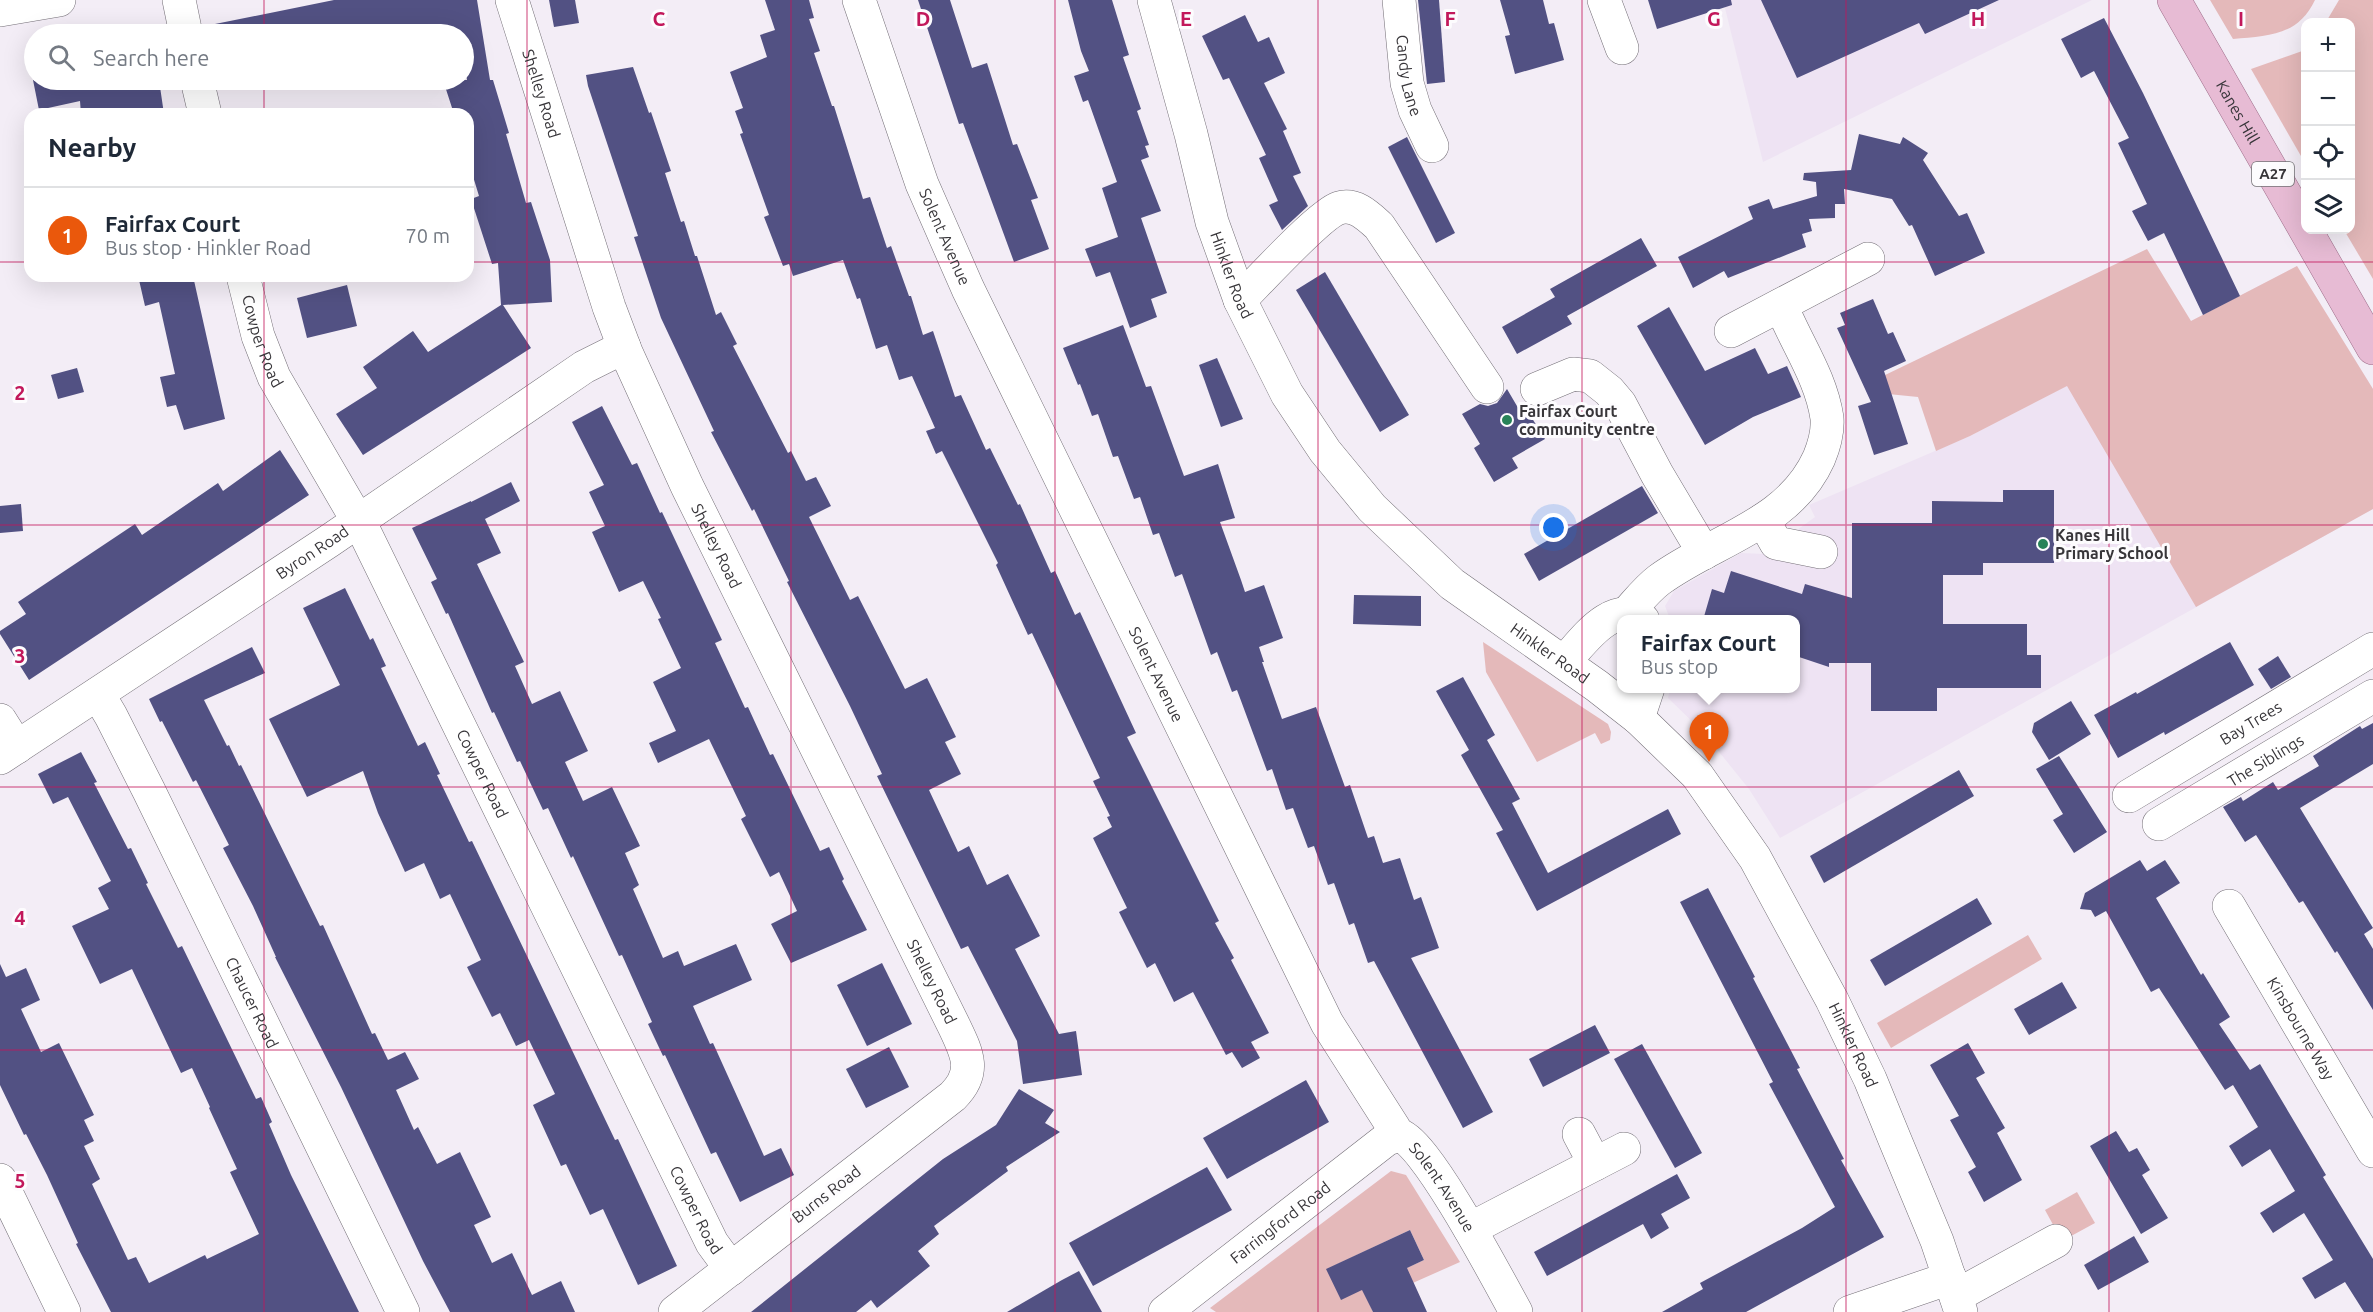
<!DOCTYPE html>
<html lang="en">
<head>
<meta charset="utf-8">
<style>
	:root { --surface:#fff; --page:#f6f6f7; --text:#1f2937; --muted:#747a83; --line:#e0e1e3; --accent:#ea580c }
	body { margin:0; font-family:Ubuntu,sans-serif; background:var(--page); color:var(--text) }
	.controls { position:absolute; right:18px; top:18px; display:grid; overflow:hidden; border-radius:12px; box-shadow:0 6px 24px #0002 }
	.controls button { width:54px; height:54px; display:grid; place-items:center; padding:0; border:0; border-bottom:2px solid var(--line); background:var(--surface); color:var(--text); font:30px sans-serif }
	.you { position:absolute; left:1554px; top:528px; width:21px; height:21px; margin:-15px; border:4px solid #fff; border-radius:50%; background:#1a73e8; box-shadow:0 0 0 9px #1a73e833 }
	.badge { display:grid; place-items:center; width:39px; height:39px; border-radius:50%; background:var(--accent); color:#fff; font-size:20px; font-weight:700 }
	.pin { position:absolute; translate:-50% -50px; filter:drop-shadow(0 2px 3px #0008) }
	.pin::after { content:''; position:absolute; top:32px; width:21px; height:18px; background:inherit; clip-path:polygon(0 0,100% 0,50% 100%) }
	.popup { position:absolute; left:1617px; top:615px; width:183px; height:78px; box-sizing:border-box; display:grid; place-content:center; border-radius:12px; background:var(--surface); filter:drop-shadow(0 2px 4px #0005); font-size:20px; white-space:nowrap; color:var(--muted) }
	.popup b { font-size:22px; color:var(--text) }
	.popup::after { content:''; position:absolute; left:50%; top:100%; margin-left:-12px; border:12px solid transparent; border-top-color:var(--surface) }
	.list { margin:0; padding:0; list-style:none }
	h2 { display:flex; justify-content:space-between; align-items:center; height:78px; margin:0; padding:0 24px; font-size:26px }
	h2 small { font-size:20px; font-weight:400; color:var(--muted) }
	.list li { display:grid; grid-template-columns:39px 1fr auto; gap:18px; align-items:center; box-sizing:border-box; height:96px; padding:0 24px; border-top:2px solid var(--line) }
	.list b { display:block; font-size:22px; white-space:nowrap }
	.list p { margin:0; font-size:20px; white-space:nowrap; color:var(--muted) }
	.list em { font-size:20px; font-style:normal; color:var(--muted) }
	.icon { flex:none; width:33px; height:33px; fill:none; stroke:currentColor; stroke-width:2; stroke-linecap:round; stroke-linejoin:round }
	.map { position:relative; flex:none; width:2373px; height:1312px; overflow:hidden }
	.search { position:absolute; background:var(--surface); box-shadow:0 6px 24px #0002; left:24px; top:24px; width:450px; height:66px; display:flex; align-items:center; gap:15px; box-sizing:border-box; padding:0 21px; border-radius:33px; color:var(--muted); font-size:22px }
	.panel { position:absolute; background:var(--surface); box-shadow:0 6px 24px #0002; left:24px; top:108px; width:450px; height:174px; border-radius:18px }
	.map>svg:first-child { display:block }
	.built { fill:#eee3f3 }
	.green { fill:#e4b9ba }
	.building { fill:#525183 }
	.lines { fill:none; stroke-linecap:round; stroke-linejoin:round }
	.minor-casing { stroke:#746f77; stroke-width:34 }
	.major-casing { stroke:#9f6f8b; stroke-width:34 }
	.minor { stroke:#fff; stroke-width:33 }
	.major { stroke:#e7bbd4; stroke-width:33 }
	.grid { fill:none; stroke:#c2185b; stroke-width:1.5; stroke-opacity:0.55 }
	.poi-dot { fill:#288358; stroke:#fdfcfe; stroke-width:2 }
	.labels { text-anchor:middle; stroke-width:6; stroke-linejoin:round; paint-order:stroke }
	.shield { fill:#fdfcfe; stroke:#737175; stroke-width:1.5 }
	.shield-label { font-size:15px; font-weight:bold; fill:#38363a }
	.street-label { font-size:16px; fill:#38363a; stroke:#fdfcfe }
	.poi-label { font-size:16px; font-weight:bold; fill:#38363a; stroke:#fdfcfe; text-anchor:start }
	.grid-label { font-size:20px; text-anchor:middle; font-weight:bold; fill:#c2185b; stroke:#fdfcfe; stroke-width:6; stroke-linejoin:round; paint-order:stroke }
</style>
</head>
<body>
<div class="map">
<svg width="2373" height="1312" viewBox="0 0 2373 1312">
	<rect width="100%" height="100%" fill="#f3edf6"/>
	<g class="built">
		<path d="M1723,0H2092L1763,162Z"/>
		<path d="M2297,266L2373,389V509L1780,838L1749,789L1703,732L1668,698L1670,689L1796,688V620L1670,619L1665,606L1674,591L1741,553L1764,554L1815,517L1809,505L1970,436Z"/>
	</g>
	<g class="green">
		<path d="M2210,0H2315C2298,36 2268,36 2233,39Z"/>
		<path d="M2339,0H2373V279L2344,230H2350V22H2326Z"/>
		<path d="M2305,50H2306L2305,163L2251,69Z"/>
		<path d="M2147,249L2191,321L2297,266L2373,389V509L2196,607L2067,386L1970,436L1936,451L1918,397L1888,394L1883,376Z"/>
		<path d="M1483,642L1608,724L1611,732L1610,740L1601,744L1595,733L1537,762L1486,672Z"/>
		<path d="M2028,935L2042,959L1891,1048L1877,1023Z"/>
		<path d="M1391,1171L1406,1175L1460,1262L1397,1290L1391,1275L1424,1260L1410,1230L1327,1269L1341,1299L1376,1283L1370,1305L1373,1312H1216L1210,1308Z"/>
		<path d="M2077,1192L2095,1223L2062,1241L2045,1210Z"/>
	</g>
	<g class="building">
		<path d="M334,0H477L490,80H493L509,133L506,134L526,203L531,202L550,260L552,302L503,305L531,348L363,455L336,414L377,388L363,367L413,331L428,352L501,305L498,263L492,264L471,199L479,196L468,160V114H454L443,80H467L464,59V34H444L443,29L410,34H211L210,25Z"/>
		<path d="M549,0H575L579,23L554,27Z"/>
		<path d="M765,0H809L814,18L809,19L820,51L814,53L832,106H834L863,199L870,197L887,248L891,246L909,296H911L923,335L933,331L955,397L961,395L986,450L990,448L1018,505L1020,504L1051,573L1055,571L1075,615L1080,612L1136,733L1127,737L1219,921L1215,923L1234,958L1231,960L1269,1033L1251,1042L1260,1058L1242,1068L1232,1052L1226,1055L1193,992L1174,1002L1155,963L1147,968L1119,912L1127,908L1093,838L1112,827L1107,817L1110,816L1093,781L1100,778L1032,633L1028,635L996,565L998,563L942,451L936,454L926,431L935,428L912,376L899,380L887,345L876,349L860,298L857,299L843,260L793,276L789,264L783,266L764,217L769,215L740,134L743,133L735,111L743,108L730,72L767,57L760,35L775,30Z"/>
		<path d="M918,0H950L972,68L987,63L1013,145L1017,144L1038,198L1031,200L1049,249L1014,262L963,123L959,124Z"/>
		<path d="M1068,0H1112L1129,55L1123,57L1141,109L1137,111L1149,145L1145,146L1149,157L1141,160L1161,211L1141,218L1167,293L1151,299L1157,317L1130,328L1110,272L1096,277L1085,249L1118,237L1102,188L1117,182L1088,100L1083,102L1074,76L1089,71L1081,51Z"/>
		<path d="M1418,0H1439L1445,82L1427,84Z"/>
		<path d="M1500,0H1543L1549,24L1554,23L1564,60L1515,74L1505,36L1510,35Z"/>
		<path d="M1648,0H1731L1732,5L1657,29Z"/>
		<path d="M1761,0H1999L1925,34L1919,23L1797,78Z"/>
		<path d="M1245,15L1258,42L1269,37L1285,73L1264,83L1287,129L1283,131L1301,173L1293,176L1308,206L1282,230L1269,205L1278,201L1259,158L1266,155L1229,78L1223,80L1202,36Z"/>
		<path d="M2104,18L2143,93L2240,296L2203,315L2164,233L2148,241L2132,211L2147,204L2118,143L2129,138L2094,71L2081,78L2061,39Z"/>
		<path d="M633,67L649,113L651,112L671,171L665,173L681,222L684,221L695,256H697L716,315L721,312L737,344L733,346L788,453L791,451L806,481L816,477L831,506L809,517L850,600L858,596L905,689L927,678L956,737L945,742L961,774L929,790L958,852L969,846L987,885L1008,874L1040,936L1015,949L1059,1034L1076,1031L1082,1075L1023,1084L1017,1041L968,946L961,949L877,776L882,774L850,706L787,582L789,581L754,509L752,511L711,432L714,431L661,318L634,237L638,236L588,86L586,75Z"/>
		<path d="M33,80H159L164,114H81L80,101L39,110Z"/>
		<path d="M1859,134L1900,144L1903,137L1928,153L1923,160L1959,216L1967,213L1985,253L1935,276L1912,225L1909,226L1892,199L1844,189L1845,204H1835V218L1809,219L1812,231L1802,234L1806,247L1728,278L1724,271L1693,288L1678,257L1753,219L1748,207L1769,199L1773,209L1817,196L1816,182L1803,180L1804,173L1851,170Z"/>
		<path d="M1407,137L1455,233L1436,243L1388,147Z"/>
		<path d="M1641,238L1657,266L1567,316L1572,324L1517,354L1502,327L1555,297L1550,289Z"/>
		<path d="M1325,272L1409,415L1380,432L1296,290Z"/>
		<path d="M157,276H193L225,419L184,430L176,405L167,407L160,377L175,374L159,302L145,306L139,280Z"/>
		<path d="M347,285L357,326L307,338L297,298Z"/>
		<path d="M1873,299L1888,334L1893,332L1906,361L1884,371L1908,444L1874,455L1858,406L1871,402L1837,328L1845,325L1840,313Z"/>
		<path d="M1669,307L1705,371L1755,348L1768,374L1787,366L1801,397L1753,417L1705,445L1637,326Z"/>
		<path d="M1123,325L1146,387L1151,386L1184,476L1218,464L1235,518L1220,522L1241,580L1245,592L1264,585L1283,638L1259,647L1264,662H1262L1282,719L1316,707L1345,787L1350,785L1368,838L1374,836L1383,863L1400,858L1414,900L1421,897L1439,948L1411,958L1493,1112L1463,1128L1374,961L1368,963L1354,923L1349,925L1334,883L1328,885L1314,846L1308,848L1293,808L1286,810L1272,769L1267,771L1237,690L1232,692L1217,652L1211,655L1182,574L1175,577L1159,533L1153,535L1140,497L1134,499L1118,456L1113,457L1098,414L1092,416L1080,384L1078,385L1063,348Z"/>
		<path d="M1217,358L1243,419L1221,427L1199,365Z"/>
		<path d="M77,368L84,392L58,399L51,375Z"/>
		<path d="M1507,389L1524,418L1530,415L1545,439L1512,458L1518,468L1494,482L1474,448L1480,444L1462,414L1480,404L1488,406L1497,403Z"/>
		<path d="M602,406L632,465L637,463L660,513L662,512L722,640L715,643L745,708L748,707L770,755L773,754L820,851L829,847L844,879L842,881L867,930L791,963L771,924L797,911L779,872L770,877L741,819L746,816L709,739L658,763L649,743L676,731L653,682L681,668L658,619L661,618L643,581L619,592L592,532L605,526L589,492L604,485L572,422Z"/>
		<path d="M280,450L309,495L29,680L0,634V631L26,614L18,602L135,524L142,535L218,483L223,491Z"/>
		<path d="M511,482L520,501L485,519L501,553L477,564L524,662L515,666L532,704L560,691L588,751L565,762L583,801L612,787L640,846L625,853L639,885L633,889L663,958L678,951L684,966L736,944L752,980L693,1006L710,1044L713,1043L764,1156L781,1148L794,1175L740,1202L716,1152L711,1154L665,1055L663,1056L648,1024L652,1022L622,955L619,956L573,856L571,858L548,808L543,810L520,761L517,762L494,712L492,713L448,613L446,614L431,582L437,579L412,528L471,501V502Z"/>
		<path d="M1642,486L1658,513L1539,581L1524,554Z"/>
		<path d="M2003,490H2054V563H1983V575H1943V624H2027V655H2041V688H1937V711H1871V663H1829V667L1796,656V620H1703L1712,589L1724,593L1731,571L1802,594L1805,584L1852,598V523H1932V501L2003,502Z"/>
		<path d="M21,504L23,531L0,533V506Z"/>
		<path d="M345,588L370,640L373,638L386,666L381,668L418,746L425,742L440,774L437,775L469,842L472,841L615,1140L618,1139L677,1266L638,1285L603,1209L590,1215L566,1164L561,1166L533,1105L555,1094L529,1040L516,1046L500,1013L492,1017L467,967L481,960L450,894L440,899L424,863L405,872L378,813L363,771L307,797L269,719L340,685L303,608Z"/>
		<path d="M1354,595L1421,596V626L1353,624Z"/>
		<path d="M2230,642L2254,685L2165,735L2164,732L2118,758L2094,715L2136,692L2137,694Z"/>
		<path d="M252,647L265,673L204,700L227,746L229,745L239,766L241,765L320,926L323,925L372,1034L375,1033L388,1060L405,1052L419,1079L396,1090L414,1130L418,1127L437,1164L460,1152L491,1217L474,1225L492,1263L512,1253L532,1295L561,1281L575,1312H450L423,1261L341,1087L275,957H276L253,906L223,848L229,845L196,780L193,782L162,721L160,722L149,699Z"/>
		<path d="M2278,656L2291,677L2271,689L2258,669Z"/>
		<path d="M1463,677L1495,735L1487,740L1520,799L1512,803L1548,873L1668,809L1681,834L1537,911L1496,833L1503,830L1461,755L1469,750L1436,691Z"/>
		<path d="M2071,701L2091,734L2049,760L2032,732L2034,723Z"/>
		<path d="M2373,723V764L2300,808L2373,928L2364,934L2373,949V1010L2337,951L2335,953L2303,901L2299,903L2256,835L2245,842L2223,807L2241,797L2243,801L2273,782L2278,790L2319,766L2313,756L2360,726L2362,729Z"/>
		<path d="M81,752L97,782L94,783L128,849L131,848L148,883L146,884L178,948L182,946L256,1099L261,1097L272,1122L269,1124L291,1175L359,1312H111L76,1244L78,1243L47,1175L26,1134L24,1135L0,1085V964L6,977L26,968L40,1000L21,1009L41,1052L59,1043L94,1115L84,1120L94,1141L84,1146L100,1179L92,1184L128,1260L136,1257L149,1283L205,1255L207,1259L259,1234L230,1172L237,1169L209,1108L210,1107L192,1068L181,1073L132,969L100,984L72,926L109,909L98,888L111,881L68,797L53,804L38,774Z"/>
		<path d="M2059,756L2107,832L2074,853L2053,820L2063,814L2036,769Z"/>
		<path d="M1959,770L1974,796L1824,883L1810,856Z"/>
		<path d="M2140,860L2147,871L2165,860L2180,883L2156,898L2201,975L2203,973L2230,1017L2219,1024L2250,1070L2260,1064L2326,1175L2323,1177L2373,1259V1312H2364L2345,1282L2315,1299L2302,1278L2333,1260L2304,1213L2273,1233L2260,1213L2295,1191L2270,1149L2242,1167L2229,1146L2258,1127L2245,1105L2233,1085L2225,1090L2159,988L2151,992L2106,911L2095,917L2091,910L2080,909L2085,893Z"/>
		<path d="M1708,888L1755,977L1753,978L1800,1068L1797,1069L1844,1159L1841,1160L1884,1237L1746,1312H1662L1703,1289L1700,1283L1802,1228L1835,1207L1769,1084L1773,1082L1680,902Z"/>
		<path d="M1977,898L1992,924L1885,986L1870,960Z"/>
		<path d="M882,963L912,1024L867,1046L837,985Z"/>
		<path d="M2062,982L2077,1008L2029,1035L2014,1009Z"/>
		<path d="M1595,1025L1610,1053L1543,1087L1529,1059Z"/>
		<path d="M1968,1043L1985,1073L1976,1078L2005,1128L1997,1133L2022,1180L1984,1202L1968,1172L1976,1167L1950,1120L1959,1116L1930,1065Z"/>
		<path d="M1642,1044L1702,1153L1675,1168L1614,1059Z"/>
		<path d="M889,1047L909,1087L866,1108L846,1069Z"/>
		<path d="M1306,1080L1329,1122L1227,1179L1203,1138Z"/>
		<path d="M1019,1089L1054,1110L1045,1123L1060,1132L1006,1167L1008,1171L934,1226L939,1234L918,1251L930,1266L877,1308L871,1300L856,1312H751L943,1159L996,1125Z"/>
		<path d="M2116,1131L2129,1152L2137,1148L2150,1170L2142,1175L2168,1218L2141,1234L2090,1146Z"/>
		<path d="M1207,1167L1232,1210L1093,1286L1069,1243Z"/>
		<path d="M1677,1174L1690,1198L1661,1214L1669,1228L1651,1239L1643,1224L1547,1276L1534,1252Z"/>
		<path d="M1410,1230L1424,1260L1407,1268L1427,1312H1373L1362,1290L1341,1300L1326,1269Z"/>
		<path d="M2134,1236L2149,1262L2098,1290L2084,1265Z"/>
		<path d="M1079,1271L1102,1312H1007L1062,1280Z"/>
	</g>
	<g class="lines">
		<g class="minor-casing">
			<g id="minor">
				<path d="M179,0L186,34"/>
				<path id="s1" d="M512,0L609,307L626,352L687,486L954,1026C967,1053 977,1072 953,1096L675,1312"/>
				<path id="s2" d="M859,0L922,184L968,289L1327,1023L1394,1128L1396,1135"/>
				<path id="s3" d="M1154,0L1191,134L1212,222L1240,300L1287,394L1325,451L1372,508L1452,584L1597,686L1638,718L1697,775L1755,858L1832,1000L1870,1079L1895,1140L1937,1241L1961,1312"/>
				<path id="s4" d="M1399,0L1407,83L1415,110L1432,146"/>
				<path d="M1604,0L1622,48"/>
				<path d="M0,10L59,0"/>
				<path d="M197,80L205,114"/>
				<path id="s5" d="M243,276L258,336L274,377L366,535L712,1243L731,1269"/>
				<path d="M1240,300C1258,282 1320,214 1339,208C1355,203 1368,216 1379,226L1487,387"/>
				<path d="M1731,331L1868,259"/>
				<path d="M1537,389L1573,374L1590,376L1609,391L1620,404L1657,474L1704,553"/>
				<path d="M1763,520L1776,543L1821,552"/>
				<path d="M1627,613C1637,602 1647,589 1659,580C1713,540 1789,525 1819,458C1824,446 1828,431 1827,418C1821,377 1796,343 1781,305"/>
				<path d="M1564,662C1584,641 1611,599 1643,620"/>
				<path id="s6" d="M98,694L111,716L149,791L403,1312"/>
				<path d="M1638,718L1648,688"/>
				<path d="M0,720L17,747"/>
				<path id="s7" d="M0,758L329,541L584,367L624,347"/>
				<path id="s8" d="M2129,796L2373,649"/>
				<path id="s9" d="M2159,824L2373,696"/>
				<path id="s10" d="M2229,906L2373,1151"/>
				<path d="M1579,1134L1595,1164"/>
				<path d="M0,1180L64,1312"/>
				<path d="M1470,1229L1624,1149"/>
				<path d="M1956,1296L2056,1241"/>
				<path id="s11" d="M1165,1312L1387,1139L1399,1135C1425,1140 1500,1283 1516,1312"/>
				<path d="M1850,1312L1950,1278"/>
			</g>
		</g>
		<g class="major-casing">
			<g id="major">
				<path id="s12" d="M2174,0L2373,348"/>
			</g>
		</g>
		<use href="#minor" class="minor"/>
		<use href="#major" class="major"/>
	</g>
	<path class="grid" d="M264,0V34M527,0V1312M791,0V1312M1055,0V1312M1318,0V1312M1582,0V1312M1846,0V1312M2109,0V1312M264,80V114M0,262H30M468,262H2373M264,276V1312M0,525H2373M0,787H2373M0,1050H2373"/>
	<g class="poi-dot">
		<circle cx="1507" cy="420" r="6"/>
		<circle cx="2043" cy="544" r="6"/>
	</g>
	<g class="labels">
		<rect class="shield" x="2252" y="162" width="42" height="24" rx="4.5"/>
		<g class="shield-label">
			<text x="2273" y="179">A27</text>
		</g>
		<g class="street-label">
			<text dy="6" stroke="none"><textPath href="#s4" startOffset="76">Candy Lane</textPath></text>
			<text dy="6" stroke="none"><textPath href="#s1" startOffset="98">Shelley Road</textPath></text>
			<text dy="6" stroke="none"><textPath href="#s12" startOffset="129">Kanes Hill</textPath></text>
			<text dy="6" stroke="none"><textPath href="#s2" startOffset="252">Solent Avenue</textPath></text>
			<text dy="6" stroke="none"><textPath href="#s3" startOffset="286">Hinkler Road</textPath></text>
			<text dy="6" stroke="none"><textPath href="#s5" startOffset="68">Cowper Road</textPath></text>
			<text dy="6" stroke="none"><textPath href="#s1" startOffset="584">Shelley Road</textPath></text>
			<text dy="6" stroke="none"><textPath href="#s7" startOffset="374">Byron Road</textPath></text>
			<text dy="6" stroke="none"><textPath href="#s3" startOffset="790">Hinkler Road</textPath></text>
			<text dy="6" stroke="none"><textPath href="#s2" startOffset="738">Solent Avenue</textPath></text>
			<text dy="6" stroke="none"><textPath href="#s8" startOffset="142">Bay Trees</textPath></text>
			<text dy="6" stroke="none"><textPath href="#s9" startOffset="124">The Siblings</textPath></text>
			<text dy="6" stroke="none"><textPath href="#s5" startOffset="554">Cowper Road</textPath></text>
			<text dy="6" stroke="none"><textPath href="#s1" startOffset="1070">Shelley Road</textPath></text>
			<text dy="6" stroke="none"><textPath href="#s6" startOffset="345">Chaucer Road</textPath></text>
			<text dy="6" stroke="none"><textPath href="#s10" startOffset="142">Kinsbourne Way</textPath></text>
			<text dy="6" stroke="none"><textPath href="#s3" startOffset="1294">Hinkler Road</textPath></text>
			<text dy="6" stroke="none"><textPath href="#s11" startOffset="363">Solent Avenue</textPath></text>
			<text transform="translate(826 1194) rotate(-38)" y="6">Burns Road</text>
			<text dy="6" stroke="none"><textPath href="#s5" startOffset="1040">Cowper Road</textPath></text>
			<text dy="6" stroke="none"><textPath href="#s11" startOffset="146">Farringford Road</textPath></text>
		</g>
		<g class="poi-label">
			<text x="1519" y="417">Fairfax Court<tspan x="1519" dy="18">community centre</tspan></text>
			<text x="2055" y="541">Kanes Hill<tspan x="2055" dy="18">Primary School</tspan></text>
		</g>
	</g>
	<g class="grid-label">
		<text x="659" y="26">C</text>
		<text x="923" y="26">D</text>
		<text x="1186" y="26">E</text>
		<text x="1450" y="26">F</text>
		<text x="1714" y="26">G</text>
		<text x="1978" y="26">H</text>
		<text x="2241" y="26">I</text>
		<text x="20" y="400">2</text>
		<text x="20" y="663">3</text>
		<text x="20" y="925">4</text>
		<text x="20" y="1188">5</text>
	</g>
</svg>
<div class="controls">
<button>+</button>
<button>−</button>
<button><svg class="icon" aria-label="locate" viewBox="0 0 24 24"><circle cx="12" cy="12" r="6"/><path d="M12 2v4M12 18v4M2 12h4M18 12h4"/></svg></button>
<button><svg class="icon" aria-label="layers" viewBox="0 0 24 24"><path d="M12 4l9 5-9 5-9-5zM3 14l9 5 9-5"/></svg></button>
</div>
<div class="you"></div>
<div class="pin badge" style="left:1709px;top:762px">1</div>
<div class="popup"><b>Fairfax Court</b>Bus stop</div>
<div class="search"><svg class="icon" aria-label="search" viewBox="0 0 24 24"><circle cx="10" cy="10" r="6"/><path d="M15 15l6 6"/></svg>Search here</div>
<section class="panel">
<h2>Nearby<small></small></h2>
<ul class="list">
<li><span class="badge">1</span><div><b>Fairfax Court</b><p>Bus stop · Hinkler Road</p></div><em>70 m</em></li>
</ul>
</section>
</div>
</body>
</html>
